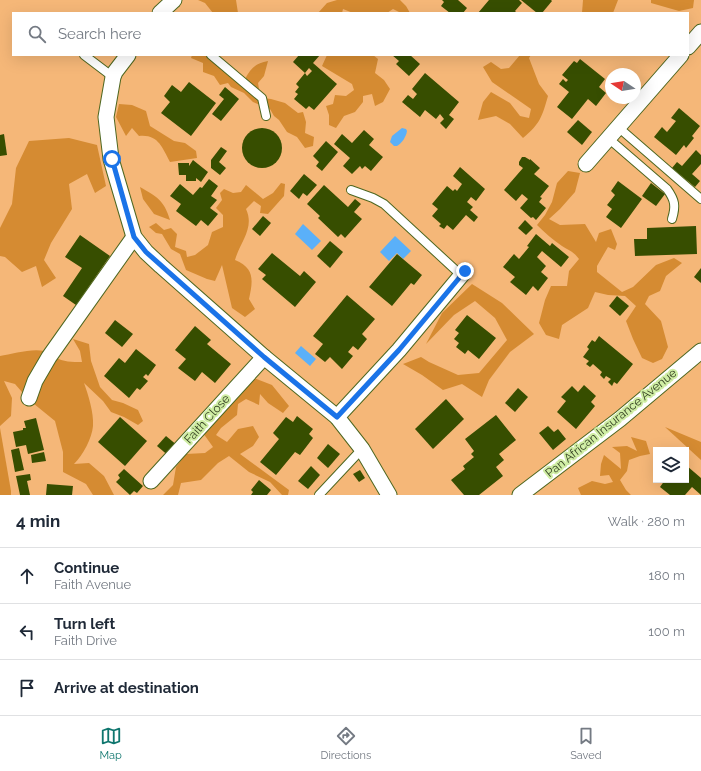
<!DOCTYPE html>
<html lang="en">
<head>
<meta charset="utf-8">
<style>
	:root { --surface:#fff; --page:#f6f6f7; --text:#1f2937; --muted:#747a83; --line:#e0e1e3; --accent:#0f766e }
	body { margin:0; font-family:Raleway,sans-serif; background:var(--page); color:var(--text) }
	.controls { position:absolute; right:12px; bottom:12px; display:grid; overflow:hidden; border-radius:0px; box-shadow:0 4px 16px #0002 }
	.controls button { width:36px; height:36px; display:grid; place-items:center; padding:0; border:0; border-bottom:1px solid var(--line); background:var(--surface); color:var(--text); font:20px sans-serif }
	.compass { position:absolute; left:605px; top:68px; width:36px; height:36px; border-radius:50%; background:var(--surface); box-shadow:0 4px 16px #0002; rotate:282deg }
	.stop { position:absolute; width:12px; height:12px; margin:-9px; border:3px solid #1a73e8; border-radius:50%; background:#fff }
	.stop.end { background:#1a73e8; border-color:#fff; box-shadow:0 1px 4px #0008 }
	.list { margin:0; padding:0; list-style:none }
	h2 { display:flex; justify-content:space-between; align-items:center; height:52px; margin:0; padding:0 16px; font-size:17px }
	h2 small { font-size:13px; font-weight:400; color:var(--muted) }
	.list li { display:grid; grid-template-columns:26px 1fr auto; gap:12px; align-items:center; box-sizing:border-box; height:56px; padding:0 16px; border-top:1px solid var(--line) }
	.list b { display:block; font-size:15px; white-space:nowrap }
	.list p { margin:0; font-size:13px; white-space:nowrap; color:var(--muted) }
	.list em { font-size:13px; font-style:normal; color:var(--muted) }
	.icon { flex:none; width:22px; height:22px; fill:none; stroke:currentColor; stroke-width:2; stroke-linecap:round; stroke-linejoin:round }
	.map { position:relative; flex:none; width:701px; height:495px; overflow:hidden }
	.search { position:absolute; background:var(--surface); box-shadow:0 4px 16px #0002; left:12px; right:12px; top:12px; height:44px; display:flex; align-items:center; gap:10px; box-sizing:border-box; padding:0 14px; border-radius:0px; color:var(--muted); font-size:15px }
	.sheet { height:220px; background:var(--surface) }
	nav { display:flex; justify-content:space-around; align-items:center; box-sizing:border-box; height:56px; border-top:1px solid var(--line); background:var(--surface); font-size:11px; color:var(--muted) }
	nav a { display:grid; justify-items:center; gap:2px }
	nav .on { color:var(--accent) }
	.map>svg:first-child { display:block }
	.green { fill:#f5b778; fill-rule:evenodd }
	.forest { fill:#d58b32 }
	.water { fill:#5ab0f9 }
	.building { fill:#374e00 }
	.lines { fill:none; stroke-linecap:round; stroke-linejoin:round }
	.service-casing { stroke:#4e6720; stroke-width:10 }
	.minor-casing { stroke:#4e6720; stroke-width:17 }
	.service { stroke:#fff; stroke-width:8 }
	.minor { stroke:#fff; stroke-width:15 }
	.route { stroke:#1a73e8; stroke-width:5 }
	.labels { text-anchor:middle; stroke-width:4; stroke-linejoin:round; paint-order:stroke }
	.street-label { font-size:12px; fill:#344022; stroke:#cfeda3 }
</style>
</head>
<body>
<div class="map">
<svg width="701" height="495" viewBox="0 0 701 495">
	<rect width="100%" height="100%" fill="#cfeda3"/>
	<path class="green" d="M0,0H701V495H0ZM13,13H688V55H13ZM611,74H635V98H611ZM656,450H686V480H656Z"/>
	<g class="forest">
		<path d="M198,0H236L238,13H213L205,3Z"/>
		<path d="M337,0H400L406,6L410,13H401L393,9L387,13H353L343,9L342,13H318L327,3Z"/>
		<path d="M583,0H618L613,13H582Z"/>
		<path d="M651,0H694L693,8L679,11L651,3Z"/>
		<path d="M192,55H211L208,58L217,65L228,64L245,79C251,68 256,63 268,61L264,76L258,83L259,89L255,97L271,99L285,103L298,113L303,112L306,122L305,133L314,137L313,146L305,148L297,137L287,132L279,120L274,116L270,109L253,102L244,93L231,87L228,83L220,85L214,76L203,72V63L191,58Z"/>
		<path d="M327,55H373L378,59L375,73L384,80L390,89L383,102L375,106L372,94L363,96V102L355,112L344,116L336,128L329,125V115L326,106L333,104L335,95L346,96L354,90L352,84L322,66Z"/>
		<path d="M520,55H531L529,58L539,84L548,96C542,117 540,124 523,138L510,124L496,116L478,120L483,102L491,92L510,103L520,116L529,118L531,109L492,82L483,67L491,62L501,69L509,68Z"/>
		<path d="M119,104L132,105L146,111L150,126L174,141L185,143L196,151L197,158L170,162C162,147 158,134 139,136L132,128L126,136L116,117Z"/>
		<path d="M69,138L97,145L106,186L95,193L87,174L69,184L72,209L51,243L44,260L56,278L42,287L36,266L22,272L5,257L0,256V228L12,204L16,168L29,141Z"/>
		<path d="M568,171L580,173L575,192L560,209L549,219L560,225L585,224L596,242L599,233L611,229L617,244L615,250L608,247L597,266V272L622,292L633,287L656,265L674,258L682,263L666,276L660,291L649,296L645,304L661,321L668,347L662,359L653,363L642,358L633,339L626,321L636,306L625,296L608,295L595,292L588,308L562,325L559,339L546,335L539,323L545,300L551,286H567L569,271L579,259C573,251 570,251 562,246C553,240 545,233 537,225L545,215L552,202L557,183Z"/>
		<path d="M281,183L285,184L284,196L268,214L260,213L261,206L254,201L246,209C255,228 240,242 235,260C255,268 253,281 249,299L255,309L245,317L232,308L222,265L215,281L207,279L186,270L180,254L171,249L162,234L156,233L149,227L156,223L164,230L171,228L177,234L175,247L186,251L187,257L195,255L208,245L212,232L223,227V215L216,208L222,200L220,193L224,189L233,193L241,192L246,185L263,199L273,193Z"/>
		<path d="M140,187C157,197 164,200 170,220L154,214L143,199Z"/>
		<path d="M472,284L502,303L534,334L510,352L489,380L482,397L462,384L443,390L422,375L403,364L421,357L429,362L458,375L479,373L507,340L495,318L475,301L454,315L426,344L442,313Z"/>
		<path d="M73,339L89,344L91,361L100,387L112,400L123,403L138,410L143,421L138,425L124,417L111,412L103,401L84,383C88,394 94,413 93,426C92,438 83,455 74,464L89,463L104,476L114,495H93L86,484L63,472V452L55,421L28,399L15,384L4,381L12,398L11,416L0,426V356C12,354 32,348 44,351C47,351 51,355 55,357C63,362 72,362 82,362L80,351Z"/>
		<path d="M254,378L272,385L289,406L283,413L268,403L260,394L259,405L246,399L238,404L237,415L221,428L216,435L227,442L238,429L253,426L259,437L253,446L240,454L289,490L288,495H282L270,482L249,472L229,456L218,463L201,480L181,483L178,495H163L173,485L176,467L186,454L205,453L213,447L203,433Z"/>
		<path d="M665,427L701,442V460Z"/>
		<path d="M0,428L11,491V495H0Z"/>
		<path d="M631,437L646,441L650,454L640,456L629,460L627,471L620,480L626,490L631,495H581L578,488L592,481L605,484L613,482L609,475L600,476L601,464L604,455L621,469L620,453L612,447L627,446L637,451Z"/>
	</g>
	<g class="water">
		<path d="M402,128L406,129L407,131C406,137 402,143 397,146H394L390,142L392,136Z"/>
		<path d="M303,224L321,241L312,250L295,234Z"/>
		<path d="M395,236L411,251L403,259L397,253L389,261L380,252Z"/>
		<path d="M301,346L316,359L310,366L295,353Z"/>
	</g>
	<g class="building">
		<path d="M442,0H458L467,8L463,13H450L441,6L444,2Z"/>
		<path d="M489,0H519L522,3L515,11L517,13H478Z"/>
		<path d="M521,0H551L552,1L542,13H537Z"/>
		<path d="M299,55H320L313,63L337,84L314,110L309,106L306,109L294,99L298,94L295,92L299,87L296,84L305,73L307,76L312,71L309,68L305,73L293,62Z"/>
		<path d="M392,55H410L420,64L409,76L396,64L399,61Z"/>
		<path d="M580,59L605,79L599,87L606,93L596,106L588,99L572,119L557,107L569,92L559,84L563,79L566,82L568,80L562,75L574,61L577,63Z"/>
		<path d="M425,73L459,102L449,115L454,119L446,129L440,123L444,119L440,114L436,119L425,110L420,117L402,102L408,95L413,99L417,94L412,89Z"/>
		<path d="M189,82L216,103L191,136L161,113L170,102L164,96L172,85L181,92Z"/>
		<path d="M225,87L239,99L221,121L212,114L224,99L219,95Z"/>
		<path d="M679,108L700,126L692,136L694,138L686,148L684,145L676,155L654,137L662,127L667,132L676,121L671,118Z"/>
		<path d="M578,120L592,132L582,145L567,132Z"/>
		<circle cx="262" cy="148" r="20"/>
		<path d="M364,130L374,139L369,145L383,157L371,171L365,166L362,169L360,166L352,174L343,166L350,158L334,144L342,134L352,143Z"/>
		<path d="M4,134L7,155L0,156V135Z"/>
		<path d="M326,141L338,152L322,171L316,166L319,162L313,156Z"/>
		<path d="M221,147L227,151L219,162L226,168L220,175L211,168V160Z"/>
		<path d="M696,150L701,155V164L692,174L700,181L695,187L672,168L677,162L682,166Z"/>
		<path d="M522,157H525L530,160V159L540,168L534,174L549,186L540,197L542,198L539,202L546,208L536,220L533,217L531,218L520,208L528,199L522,194L516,201L504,190L523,168L519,165V162Z"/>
		<path d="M193,160L208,172L201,182L196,178V181H186V175H179L178,163H189V166Z"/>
		<path d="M460,167L485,189L476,201L471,197L467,202L473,207L470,210L478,217L474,222L466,215L453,230L447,225L444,229L439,226L441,224L432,216L438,209L432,204L447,186L453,191L455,189L457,191L462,184L453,176Z"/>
		<path d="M304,174L317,185L307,196L303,193L299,199L290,191Z"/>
		<path d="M209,179L218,186L211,196L217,200L210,208L218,214L208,226L201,220L196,226L176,211L181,204L170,196L180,184L193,195L200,187L202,188Z"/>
		<path d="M618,181L642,199L621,228L606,217L612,209L607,205L615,195L611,191Z"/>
		<path d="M651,183L665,194L656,206L642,196Z"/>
		<path d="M324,185L348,207L355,199L361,204L354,212L362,219L345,238L341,234L338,237L318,218L320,216L307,204Z"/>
		<path d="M263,216L271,223L260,236L252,229Z"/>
		<path d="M525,220L533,228L526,235L518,228Z"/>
		<path d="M696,226L697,254L635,256L634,239H647V228Z"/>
		<path d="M536,234L550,246L552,243L569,257L561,267L542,251L537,257L546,266L541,272L548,278L538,291L533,286L526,295L510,282L515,277L503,267L514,254L519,259L529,247L527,246Z"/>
		<path d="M80,235L110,256L76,305L63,296L82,268L65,257Z"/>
		<path d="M330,241L343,252L330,268L317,256Z"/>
		<path d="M272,253L300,276L304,271L316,282L295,307L262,279L266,275L258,269Z"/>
		<path d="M397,254L422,275L414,285L411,283L392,306L369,287Z"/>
		<path d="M701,268V283L694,277Z"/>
		<path d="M347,295L375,319L362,334L367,339L358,350L353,346L348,352L353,356L342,369L330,357L325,362L315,354L323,344L313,336Z"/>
		<path d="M617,296L629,306L620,316L609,306Z"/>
		<path d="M467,315L496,338L479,359L468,350L465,354L456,347L459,343L454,339L459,333L455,330Z"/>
		<path d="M115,320L133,334L122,347L105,333Z"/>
		<path d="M195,326L211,340L207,344L231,364L215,383L202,372L195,381L178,368L186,359L175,350Z"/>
		<path d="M599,336L633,364L617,384L614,382L612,386L608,382L611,379L606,376L604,379L600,375L602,372L593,364L590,367L586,364L589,361L583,357L589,349L587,347L592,340L595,342Z"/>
		<path d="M136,349L156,365L148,376L146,374L143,377L148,381L140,390L137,388L129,398L104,376L119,358L125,363Z"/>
		<path d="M584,385L596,396L591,402L595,406L576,429L557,412L566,401L561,397L572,386L578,392Z"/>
		<path d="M518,388L528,397L515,412L505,403Z"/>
		<path d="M446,399L464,419L433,449L415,429Z"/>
		<path d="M496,415L516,440L499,454L504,460L496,467L503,476L479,495H464L451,480L465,469L463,466L474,457L471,454L474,451L465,439Z"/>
		<path d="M297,416L313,429L309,434L313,438L300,455L295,452L276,475L260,462L279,439L273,433L286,417L293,422Z"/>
		<path d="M120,417L147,441L125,466L98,442Z"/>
		<path d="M36,418L44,450L28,454L26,445L16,447L13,432L23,430V428H26L24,421Z"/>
		<path d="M548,426L554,432L558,429L566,439L553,450L539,433Z"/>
		<path d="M166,436L178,446L170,457L157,446Z"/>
		<path d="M328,444L340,454L328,468L317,458Z"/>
		<path d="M19,448L24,470L15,472L11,450Z"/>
		<path d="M44,452L46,461L32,463L31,455Z"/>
		<path d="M311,466L320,475L308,489L298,481Z"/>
		<path d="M687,466L701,478V495L692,487L685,495H670L660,487L665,480H671L674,482L675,480H686Z"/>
		<path d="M124,469L143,486L137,493L134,491L130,495L116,482L120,478L118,475Z"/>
		<path d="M360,470L365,478L359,482L353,474Z"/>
		<path d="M30,474L31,480L27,481L30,495H20L16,476Z"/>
		<path d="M259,480L271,490L267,495H251L253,492L251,490Z"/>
		<path d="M47,484L73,486L72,495H46Z"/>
	</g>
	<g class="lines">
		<g class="service-casing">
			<g id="service">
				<path d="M84,55L113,77"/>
				<path d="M211,55L262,98L266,116"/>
				<path d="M618,127L701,199"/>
				<path d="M608,138L667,189C675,200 676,206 672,219"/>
				<path d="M351,190L373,198L384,204L462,276"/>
				<path d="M319,495L362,449"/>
			</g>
		</g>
		<g class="minor-casing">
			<g id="minor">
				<path d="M160,13L174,0"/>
				<path d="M688,47L701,32"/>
				<path d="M128,55L115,72L113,77L106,117L111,159L134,237L146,252L161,266L264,357L337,417L362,449L389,495"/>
				<path d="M586,164L681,55"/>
				<path d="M29,398L35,381L49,357L134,237"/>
				<path d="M337,417L399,350L465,271"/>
				<path d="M151,481L264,357"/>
				<path d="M520,495L620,419L701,351"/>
			</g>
		</g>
		<use href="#service" class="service"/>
		<use href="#minor" class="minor"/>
	</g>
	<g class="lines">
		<path class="route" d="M112,159L134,237L146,252L264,357L337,417L399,350L465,271"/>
	</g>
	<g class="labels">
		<g class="street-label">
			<text transform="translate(207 419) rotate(-48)" y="4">Faith Close</text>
			<text transform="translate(611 423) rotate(-39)" y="4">Pan African Insurance Avenue</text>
		</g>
	</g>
</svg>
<div class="controls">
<button><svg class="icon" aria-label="layers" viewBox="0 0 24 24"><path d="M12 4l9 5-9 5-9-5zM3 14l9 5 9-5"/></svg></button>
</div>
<svg class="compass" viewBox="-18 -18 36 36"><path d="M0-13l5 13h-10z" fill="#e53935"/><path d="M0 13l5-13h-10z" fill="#747a83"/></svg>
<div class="stop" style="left:112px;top:159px"></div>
<div class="stop end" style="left:465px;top:271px"></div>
<div class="search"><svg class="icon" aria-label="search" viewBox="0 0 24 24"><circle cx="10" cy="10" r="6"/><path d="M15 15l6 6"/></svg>Search here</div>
</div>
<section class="sheet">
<h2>4 min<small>Walk · 280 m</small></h2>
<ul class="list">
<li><svg class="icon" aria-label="ahead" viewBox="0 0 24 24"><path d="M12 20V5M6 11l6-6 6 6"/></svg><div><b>Continue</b><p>Faith Avenue</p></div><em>180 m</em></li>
<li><svg class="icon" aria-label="left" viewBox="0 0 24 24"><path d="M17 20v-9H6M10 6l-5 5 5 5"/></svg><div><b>Turn left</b><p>Faith Drive</p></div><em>100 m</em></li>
<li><svg class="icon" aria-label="arrive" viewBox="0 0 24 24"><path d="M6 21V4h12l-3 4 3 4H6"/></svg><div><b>Arrive at destination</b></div></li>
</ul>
</section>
<nav>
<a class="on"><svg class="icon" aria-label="map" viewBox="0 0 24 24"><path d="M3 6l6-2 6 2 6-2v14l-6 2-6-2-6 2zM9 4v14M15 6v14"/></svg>Map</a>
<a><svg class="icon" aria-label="directions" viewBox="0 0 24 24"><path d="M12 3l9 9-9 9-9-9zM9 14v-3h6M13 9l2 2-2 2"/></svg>Directions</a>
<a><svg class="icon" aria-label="saved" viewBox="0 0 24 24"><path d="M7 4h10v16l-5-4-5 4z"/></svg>Saved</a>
</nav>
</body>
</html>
